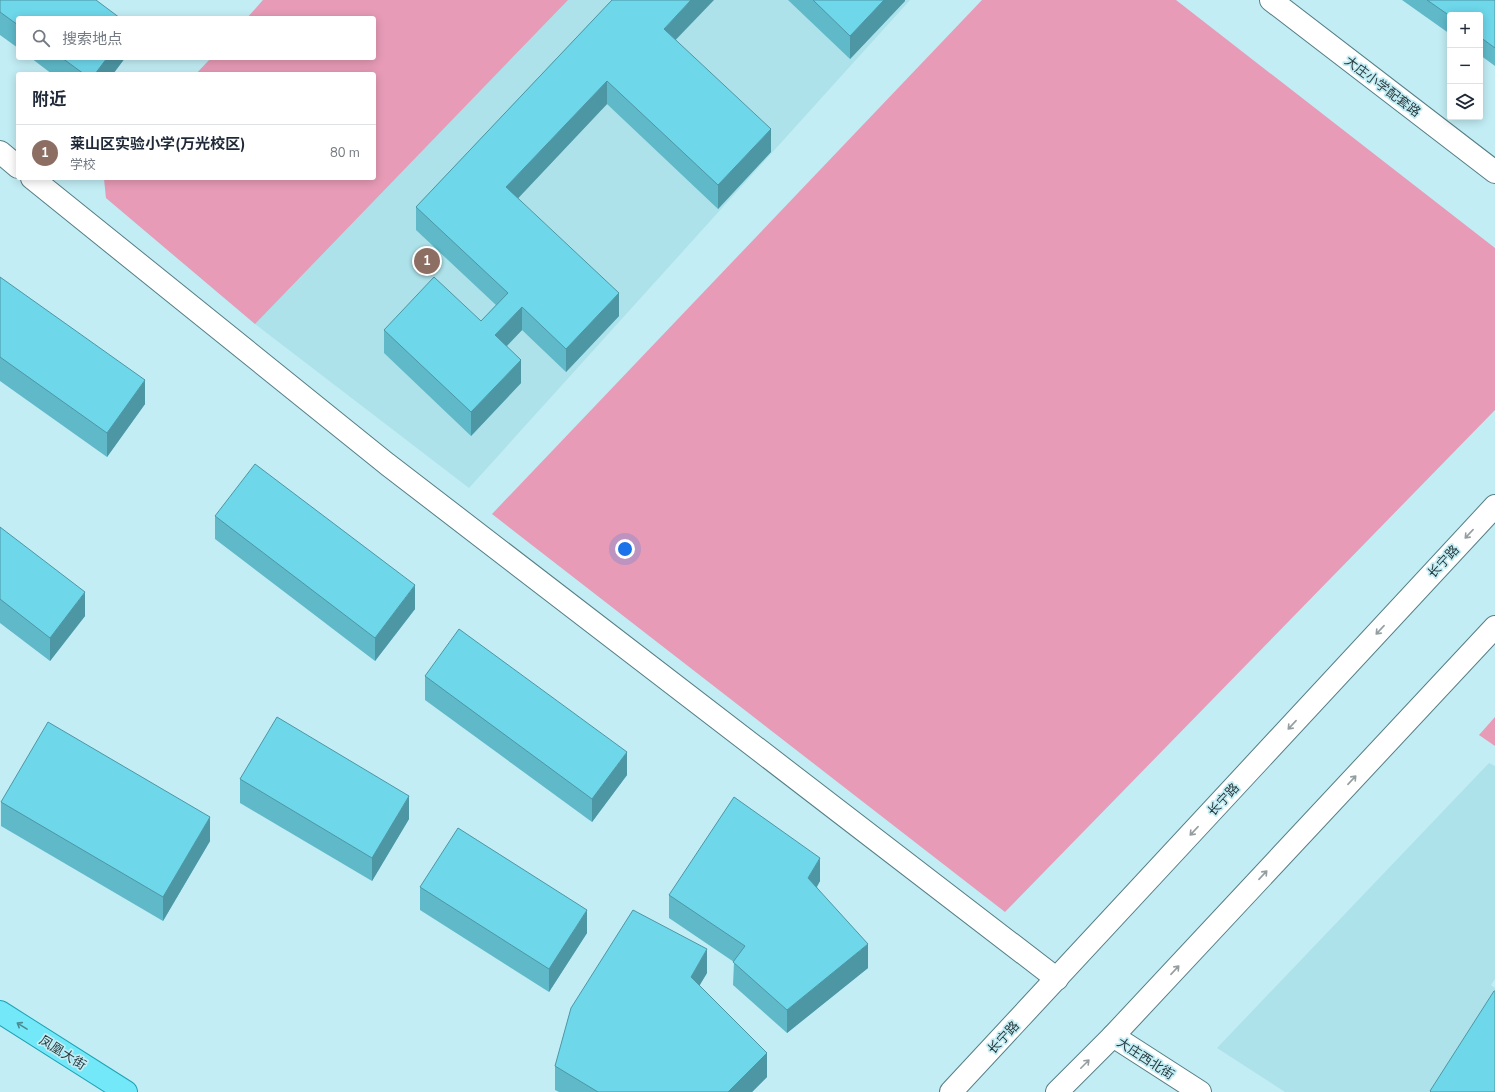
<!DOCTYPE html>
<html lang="zh">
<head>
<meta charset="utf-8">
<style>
	:root { --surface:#fff; --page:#f2f2f3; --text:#1f2937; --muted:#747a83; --line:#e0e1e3; --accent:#d93025 }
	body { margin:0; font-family:"Nunito Sans","Noto Sans SC",sans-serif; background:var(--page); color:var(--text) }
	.controls { position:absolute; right:12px; top:12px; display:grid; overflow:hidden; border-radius:4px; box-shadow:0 2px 10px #0003 }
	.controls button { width:36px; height:36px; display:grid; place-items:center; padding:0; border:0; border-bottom:1px solid var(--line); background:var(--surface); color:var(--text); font:20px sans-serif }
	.you { position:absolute; left:625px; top:549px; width:14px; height:14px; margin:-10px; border:3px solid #fff; border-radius:50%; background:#1a73e8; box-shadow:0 0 0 6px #1a73e833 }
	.badge { display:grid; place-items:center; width:26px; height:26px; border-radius:50%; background:var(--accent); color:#fff; font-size:13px; font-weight:700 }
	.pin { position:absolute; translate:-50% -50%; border:2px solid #fff; box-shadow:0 1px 4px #0006 }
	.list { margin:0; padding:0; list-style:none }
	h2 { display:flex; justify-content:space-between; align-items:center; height:52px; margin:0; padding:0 16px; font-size:17px }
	h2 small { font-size:13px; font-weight:400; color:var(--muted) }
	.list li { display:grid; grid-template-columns:26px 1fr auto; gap:12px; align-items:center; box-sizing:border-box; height:56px; padding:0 16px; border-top:1px solid var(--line) }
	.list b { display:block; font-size:15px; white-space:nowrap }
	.list p { margin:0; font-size:13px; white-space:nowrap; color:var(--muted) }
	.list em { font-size:13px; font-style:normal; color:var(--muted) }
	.icon { flex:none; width:22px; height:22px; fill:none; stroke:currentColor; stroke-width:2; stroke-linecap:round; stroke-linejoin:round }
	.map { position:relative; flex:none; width:1495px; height:1092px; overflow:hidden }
	.search { position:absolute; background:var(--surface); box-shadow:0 2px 10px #0003; left:16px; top:16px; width:360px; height:44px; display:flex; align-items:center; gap:10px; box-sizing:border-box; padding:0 14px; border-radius:4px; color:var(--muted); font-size:15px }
	.panel { position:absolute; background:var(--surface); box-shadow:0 2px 10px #0003; left:16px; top:72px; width:360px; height:108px; border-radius:4px }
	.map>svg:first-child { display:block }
	.built { fill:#ade2ea }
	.green { fill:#e79bb6 }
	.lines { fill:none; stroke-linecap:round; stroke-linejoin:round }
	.minor-casing { stroke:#567e85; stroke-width:24 }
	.major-casing { stroke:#1da2b4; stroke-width:24 }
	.minor { stroke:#fff; stroke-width:22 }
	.major { stroke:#73e8f8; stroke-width:22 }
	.wall { fill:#5fb9c9 }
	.shaded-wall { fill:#4d96a4 }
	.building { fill:#6ed7ea; stroke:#4d96a4 }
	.oneway { stroke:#959e9f }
	.oneway2 { stroke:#4b8992 }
	.labels { text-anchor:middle; stroke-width:3.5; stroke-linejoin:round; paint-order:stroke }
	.street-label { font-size:13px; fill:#2b3c3f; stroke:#c2edf5 }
</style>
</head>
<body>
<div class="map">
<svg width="1495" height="1092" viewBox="0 0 1495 1092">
	<rect width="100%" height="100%" fill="#c2edf5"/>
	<g class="built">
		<path d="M263,0H910L469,488L255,324L106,198L104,178H374V74H196L211,58H374V18H247Z"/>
		<path d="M1489,763L1495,766V979L1491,985L1495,988V1092H1285L1217,1048Z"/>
	</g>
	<g class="green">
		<path d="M263,0H568L255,324L106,198L104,178H374V74H196L211,58H374V18H247Z"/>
		<path d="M982,0H1176L1495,248V410L1005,912L492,514Z"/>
		<path d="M1495,717V746L1479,735Z"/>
	</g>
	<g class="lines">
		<g class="minor-casing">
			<g id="minor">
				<path d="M1271,0L1495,172"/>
				<path d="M0,152L18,167"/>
				<path d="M32,178L387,464L1057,979"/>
				<path d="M1113,1036L1200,1092"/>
				<path d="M951,1092L1495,506"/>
				<path d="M1057,1092L1113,1036L1495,627"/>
			</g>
		</g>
		<g class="major-casing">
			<path id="major" d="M0,1012L126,1092"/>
		</g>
		<use href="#minor" class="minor"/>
		<use href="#major" class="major"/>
	</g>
	<g class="wall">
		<path d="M0,0L18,18V48L0,35Z"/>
		<path d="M612,0L676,40L771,152L718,209L607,104L518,198L619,316L566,372L522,330L507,346L521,383L471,436L384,353V330L481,321L496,305L416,230V207Z"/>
		<path d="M788,0H905V1L850,59Z"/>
		<path d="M1402,0H1495V66L1480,55V15H1450V34Z"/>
		<path d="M31,58H125L113,74H52Z"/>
		<path d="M0,277L145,404L107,457L0,381Z"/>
		<path d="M215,516L415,609L375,661L215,539Z"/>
		<path d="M0,527L85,616L50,661L0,623Z"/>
		<path d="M425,676L627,775L592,822L425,700Z"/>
		<path d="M240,779L409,819L372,881L240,803Z"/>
		<path d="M1,802L210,841L163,921L1,826Z"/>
		<path d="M820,881L817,887L868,968L787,1033L733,985L734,962L669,918V895Z"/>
		<path d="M420,887L587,933L549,992L420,910Z"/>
		<path d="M707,973L699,985L767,1077L752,1092H559L555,1090V1066Z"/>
	</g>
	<g class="shaded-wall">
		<path d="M691,0H714L664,52V29Z"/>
		<path d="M884,0H905V1L850,59V36Z"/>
		<path d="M107,58H125L113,74H95Z"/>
		<path d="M607,81V104L506,211V187Z"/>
		<path d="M771,129V152L718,209V185Z"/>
		<path d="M619,293V316L566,372V349Z"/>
		<path d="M522,307V330L495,358V335Z"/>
		<path d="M521,360V383L471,436V412Z"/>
		<path d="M145,380V404L107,457V433Z"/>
		<path d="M415,585V609L375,661V638Z"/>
		<path d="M85,592V616L50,661V638Z"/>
		<path d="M627,752V775L592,822V799Z"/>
		<path d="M409,796V819L372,881V858Z"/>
		<path d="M210,817V841L163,921V897Z"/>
		<path d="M820,858V881L808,901V878Z"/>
		<path d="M587,910V933L549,992V969Z"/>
		<path d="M868,944V968L787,1033V1010Z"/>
		<path d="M707,949V973L691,1000V977Z"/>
		<path d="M767,1053V1077L752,1092H728Z"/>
	</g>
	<g class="building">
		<path d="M0,0H96L120,18H18V25L0,12Z"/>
		<path d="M612,0H691L664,29L771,129L718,185L607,81L506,187L619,293L566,349L522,307L495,335L521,360L471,412L384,330L434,277L481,321L508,293L416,207Z"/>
		<path d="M813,0H884L850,36Z"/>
		<path d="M1427,0H1495V48L1480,37V15H1450V16Z"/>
		<path d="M62,58H107L95,74H84Z"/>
		<path d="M0,277L145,380L107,433L0,357Z"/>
		<path d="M255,464L415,585L375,638L215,516Z"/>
		<path d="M0,527L85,592L50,638L0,599Z"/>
		<path d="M459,629L627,752L592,799L425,676Z"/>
		<path d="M277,717L409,796L372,858L240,779Z"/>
		<path d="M48,722L210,817L163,897L1,802Z"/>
		<path d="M734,797L820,858L808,878L868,944L787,1010L733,962L745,946L669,895Z"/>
		<path d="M458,828L587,910L549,969L420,887Z"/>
		<path d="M633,910L707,949L691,977L767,1053L728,1092H598L555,1066L571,1008Z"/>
		<path d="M1494,991H1495V1092H1431L1430,1091Z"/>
	</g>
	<defs><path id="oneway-shaft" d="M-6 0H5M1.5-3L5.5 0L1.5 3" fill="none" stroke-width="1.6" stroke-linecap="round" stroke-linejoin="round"/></defs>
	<g class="oneway">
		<use href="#oneway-shaft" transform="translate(1469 534) rotate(133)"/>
		<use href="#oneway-shaft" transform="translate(1380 630) rotate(133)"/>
		<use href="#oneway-shaft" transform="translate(1292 725) rotate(133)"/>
		<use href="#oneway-shaft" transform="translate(1352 780) rotate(-47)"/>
		<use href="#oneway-shaft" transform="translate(1194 831) rotate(133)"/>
		<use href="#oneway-shaft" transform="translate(1263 875) rotate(-47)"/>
		<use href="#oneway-shaft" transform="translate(1175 970) rotate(-47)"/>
		<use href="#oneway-shaft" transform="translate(1085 1064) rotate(-45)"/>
	</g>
	<use class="oneway2" href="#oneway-shaft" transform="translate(22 1026) rotate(-148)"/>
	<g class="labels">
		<g class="street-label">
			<text transform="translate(1383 86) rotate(37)" y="5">大庄小学配套路</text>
			<text transform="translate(1443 561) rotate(-47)" y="5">长宁路</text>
			<text transform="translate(1223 799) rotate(-47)" y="5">长宁路</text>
			<text transform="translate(1003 1037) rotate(-47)" y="5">长宁路</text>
			<text transform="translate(63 1052) rotate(32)" y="5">凤凰大街</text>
			<text transform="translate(1146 1058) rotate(33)" y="5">大庄西北街</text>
		</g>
	</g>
</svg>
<div class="controls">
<button>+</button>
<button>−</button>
<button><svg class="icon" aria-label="layers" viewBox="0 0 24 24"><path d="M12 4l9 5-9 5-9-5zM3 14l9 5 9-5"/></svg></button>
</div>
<div class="you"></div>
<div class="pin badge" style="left:427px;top:261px;background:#8d6e63">1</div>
<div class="search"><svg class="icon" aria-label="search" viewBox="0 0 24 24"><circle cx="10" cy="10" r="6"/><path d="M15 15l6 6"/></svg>搜索地点</div>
<section class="panel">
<h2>附近<small></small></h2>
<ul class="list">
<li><span class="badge" style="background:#8d6e63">1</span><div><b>莱山区实验小学(万光校区)</b><p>学校</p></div><em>80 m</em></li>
</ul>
</section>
</div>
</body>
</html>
